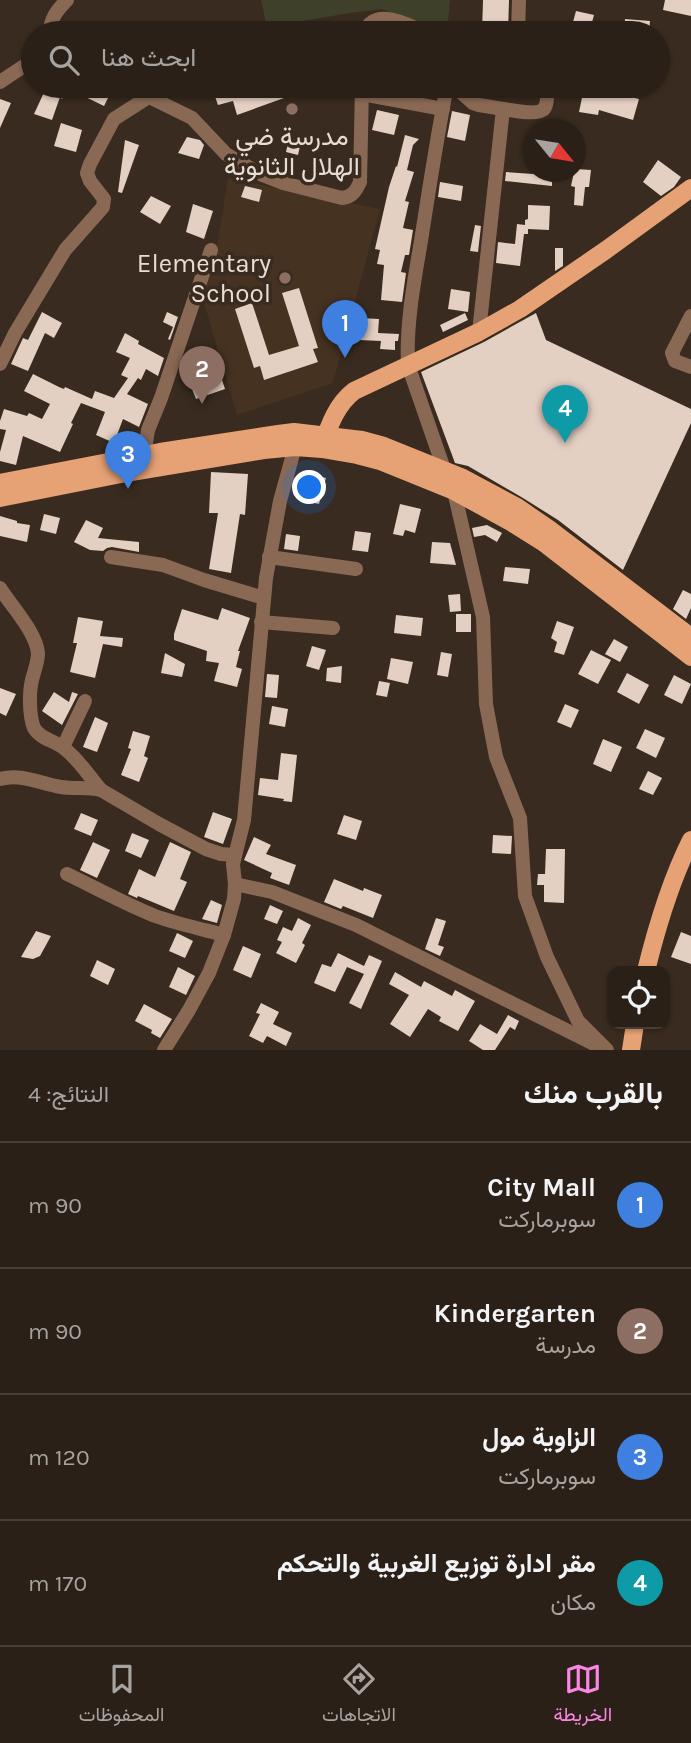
<!DOCTYPE html>
<html lang="ar">
<head>
<meta charset="utf-8">
<style>
	:root { --surface:#2b2017; --page:#332820; --text:#f1f3f6; --muted:#a6a3a1; --line:#473e36; --accent:#fc86e3 }
	body { margin:0; font-family:Karla,Vazirmatn,sans-serif; background:var(--page); color:var(--text); direction:rtl }
	.controls { position:absolute; right:21px; bottom:21px; display:grid; overflow:hidden; border-radius:14px; box-shadow:0 2px 5px #0004 }
	.controls button { width:63px; height:63px; display:grid; place-items:center; padding:0; border:0; border-bottom:2px solid var(--line); background:var(--surface); color:var(--text); font:35px sans-serif }
	.compass { position:absolute; left:523px; top:119px; width:63px; height:63px; border-radius:50%; background:var(--surface); box-shadow:0 2px 5px #0004; rotate:120deg }
	.you { position:absolute; left:310px; top:488px; width:24px; height:24px; margin:-18px; border:5px solid #fff; border-radius:50%; background:#1a73e8; box-shadow:0 0 0 10px #1a73e833 }
	.badge { display:grid; place-items:center; width:46px; height:46px; border-radius:50%; background:var(--accent); color:#fff; font-size:23px; font-weight:700 }
	.pin { position:absolute; translate:-50% -58px; filter:drop-shadow(0 2px 4px #0008) }
	.pin::after { content:''; position:absolute; top:37px; width:24px; height:21px; background:inherit; clip-path:polygon(0 0,100% 0,50% 100%) }
	.list { margin:0; padding:0; list-style:none }
	h2 { display:flex; justify-content:space-between; align-items:center; height:91px; margin:0; padding:0 28px; font-size:30px }
	h2 small { font-size:23px; font-weight:400; color:var(--muted) }
	.list li { display:grid; grid-template-columns:46px 1fr auto; gap:21px; align-items:center; box-sizing:border-box; height:126px; padding:0 28px; border-top:2px solid var(--line) }
	.list b { display:block; font-size:26px; white-space:nowrap }
	.list p { margin:0; font-size:23px; white-space:nowrap; color:var(--muted) }
	.list em { font-size:23px; font-style:normal; color:var(--muted) }
	.icon { flex:none; width:38px; height:38px; fill:none; stroke:currentColor; stroke-width:2; stroke-linecap:round; stroke-linejoin:round }
	.map { position:relative; flex:none; width:691px; height:1050px; overflow:hidden; direction:ltr }
	.search { position:absolute; background:var(--surface); box-shadow:0 2px 5px #0004; left:21px; right:21px; top:21px; height:77px; display:flex; align-items:center; gap:18px; box-sizing:border-box; padding:0 24px; border-radius:38px; color:var(--muted); font-size:26px }
	.sheet { height:595px; background:var(--surface) }
	nav { display:flex; justify-content:space-around; align-items:center; box-sizing:border-box; height:98px; border-top:2px solid var(--line); background:var(--surface); font-size:19px; color:var(--muted) }
	nav a { display:grid; justify-items:center; gap:4px }
	nav .on { color:var(--accent) }
	.map>svg:first-child { display:block }
	.built { fill:#453221 }
	.green { fill:#3e4029 }
	.building { fill:#e4cfc3 }
	.lines { fill:none; stroke-linecap:round; stroke-linejoin:round }
	.minor { stroke:#8a6954; stroke-width:14 }
	.major { stroke:#e6a275; stroke-width:18 }
	.education-dot { fill:#8d6e63; stroke:#392b1f; stroke-width:2.5 }
	.labels { text-anchor:middle; stroke-width:7; stroke-linejoin:round; paint-order:stroke }
	.poi-label { font-size:26px; fill:#e7ddd5; stroke:#392b1f }
</style>
</head>
<body>
<div class="map">
<svg width="691" height="1050" viewBox="0 0 691 1050">
	<rect width="100%" height="100%" fill="#392b1f"/>
	<path class="built" d="M228,178L380,209L333,383L237,415L203,299L215,258Z"/>
	<path class="green" d="M261,0H450L447,33H434L400,16L382,9L350,13L267,27Z"/>
	<g class="building">
		<path d="M483,0H509L508,33H482Z"/>
		<path d="M665,0H691V16L663,10Z"/>
		<path d="M576,11L594,15L589,33H570Z"/>
		<path d="M625,19L650,21L649,33H624Z"/>
		<path d="M47,86H98L111,92L104,106L67,88L62,99L60,97L52,120L34,114Z"/>
		<path d="M220,86H238L241,96L271,86H298V93L237,115L233,101L218,105L212,88Z"/>
		<path d="M389,86H430L428,96L388,89Z"/>
		<path d="M587,92L609,96L610,92L639,99L633,120L599,110L598,115L579,112L583,93L587,94Z"/>
		<path d="M0,99L11,103L0,128Z"/>
		<path d="M377,110L399,115L394,135L372,130Z"/>
		<path d="M452,111L470,115L465,141L447,137Z"/>
		<path d="M61,123L82,130L76,152L54,146Z"/>
		<path d="M405,135L419,139L413,145L407,170L414,172L405,201L409,202L403,228L413,230L409,255H405L401,272L406,273L402,302L381,300L384,265L377,264L380,250L375,249L389,187L396,166L397,167Z"/>
		<path d="M187,137L200,140L204,145L199,159L178,153Z"/>
		<path d="M289,139L301,142L298,155L286,152Z"/>
		<path d="M125,140L139,145L122,193L118,192Z"/>
		<path d="M658,160L681,177L674,187L661,196L643,182Z"/>
		<path d="M576,169L591,170L589,187H585L583,206L574,205L575,187L571,186L574,172H576Z"/>
		<path d="M506,172L533,174V172H552V186L505,181Z"/>
		<path d="M440,182L463,186L461,201L438,197Z"/>
		<path d="M245,186L262,190L259,202L241,197Z"/>
		<path d="M151,196L171,206L160,224L140,212Z"/>
		<path d="M193,204L213,211L204,239L186,232Z"/>
		<path d="M528,205L550,206L549,230L528,229V234H524L520,266L496,263L498,242L515,244L517,224L525,225V220L528,219Z"/>
		<path d="M475,225L481,226L478,252L470,251Z"/>
		<path d="M555,248H563V266L555,271Z"/>
		<path d="M299,288L318,348L313,349L318,362L264,380L260,366L254,368L235,309L252,303L269,355L299,346L282,293Z"/>
		<path d="M451,289L470,292L468,312L448,309Z"/>
		<path d="M42,312L62,323L54,338L45,333L28,371L11,364L23,338L28,340Z"/>
		<path d="M167,312L178,317L170,340L168,339L173,327L163,322Z"/>
		<path d="M465,313L468,320L443,332L440,325Z"/>
		<path d="M536,313L546,340L691,409V423L623,570L558,520L523,498L468,466L455,463L421,372L484,342Z"/>
		<path d="M360,318L379,319L378,333L399,334L398,341H395V350L380,349L381,341L359,340Z"/>
		<path d="M125,333L139,341L138,344L164,358L158,376L146,369L141,380L138,378L127,394L148,404L139,427L123,419L114,443L96,435L105,412L81,403L71,423L73,424L60,452L23,436L16,465L0,461V452L6,430L0,429V421L4,409L27,416L29,413L42,419L50,404L24,391L33,374L59,387L64,389L65,387L92,399L95,391L114,398L128,378L121,375L130,358L116,352Z"/>
		<path d="M220,374L225,389L196,399L190,384Z"/>
		<path d="M211,472L248,474L245,515L240,514L231,573L209,569L218,513H209Z"/>
		<path d="M307,473L326,478L319,504L301,500Z"/>
		<path d="M400,504L421,509L415,533L405,530L403,536L393,534Z"/>
		<path d="M44,514L60,518L56,534L40,530Z"/>
		<path d="M0,516L17,521V523L30,525L27,542L0,536Z"/>
		<path d="M86,520L103,528L98,538L139,542V552L112,547L107,548L103,551L90,550L74,542Z"/>
		<path d="M487,525L502,533L497,542L485,535L474,537L472,528Z"/>
		<path d="M355,531L371,533L368,552L352,550Z"/>
		<path d="M286,534L300,536L298,551L284,549Z"/>
		<path d="M432,542L450,543L456,565L430,563Z"/>
		<path d="M505,567L530,569L528,584L503,581Z"/>
		<path d="M683,590L691,594V608L686,619L673,609Z"/>
		<path d="M460,594L461,611L450,612L448,595Z"/>
		<path d="M222,608L250,618L238,651H240L236,667L242,669L237,687L214,681L219,663L206,661L207,651L174,640V634L182,609L218,620Z"/>
		<rect x="456" y="614" width="15" height="18"/>
		<path d="M396,615L423,618L421,636L394,633Z"/>
		<path d="M78,617L103,621L100,636L123,638L122,647L103,644L95,678L70,672L77,643H73Z"/>
		<path d="M557,621L574,627L564,655L554,652L557,642L551,638Z"/>
		<path d="M614,639L628,647L620,662L605,654Z"/>
		<path d="M312,646L326,650L319,670L306,666Z"/>
		<path d="M591,650L611,660L598,684L578,674Z"/>
		<path d="M441,652L452,654L448,677L437,675Z"/>
		<path d="M165,653L185,664L182,677L161,673Z"/>
		<path d="M391,658L413,662L408,684L387,679Z"/>
		<path d="M342,666L341,683L326,681L327,668Z"/>
		<path d="M627,673L649,685L639,704L617,692Z"/>
		<path d="M267,674L279,675L277,698L265,697Z"/>
		<path d="M674,675L691,684L682,704L664,695Z"/>
		<path d="M379,681L390,683L387,697L376,695Z"/>
		<path d="M0,688L16,694L6,716L0,713Z"/>
		<path d="M54,692L69,702L72,692L78,694L62,725L42,711Z"/>
		<path d="M565,704L579,710L571,728L557,722Z"/>
		<path d="M272,706L288,709L285,727L269,724Z"/>
		<path d="M95,717L108,723L97,752L83,747Z"/>
		<path d="M645,729L665,738L656,758L636,748Z"/>
		<path d="M133,731L150,736L144,756L148,758L139,782L121,775L131,749L128,748Z"/>
		<path d="M603,739L622,747L611,772L593,764Z"/>
		<path d="M281,753L297,755L292,802L283,801L284,799L258,795L260,778L278,780Z"/>
		<path d="M648,771L662,778L653,795L639,789Z"/>
		<path d="M213,812L232,819L223,844L204,837Z"/>
		<path d="M81,813L98,820L91,836L74,829Z"/>
		<path d="M344,815L362,821L356,840L337,834Z"/>
		<path d="M132,833L149,840L141,858L125,851Z"/>
		<path d="M493,835L512,836L511,854L492,853Z"/>
		<path d="M254,837L271,845L266,854L296,865L289,885L270,878L272,873L244,860Z"/>
		<path d="M93,842L110,850L97,878L80,870Z"/>
		<path d="M170,842L191,852L180,879L187,882L174,911L138,896L137,898L128,894L139,869L155,877Z"/>
		<path d="M546,849H565L564,903L544,902V885H537L538,874H545Z"/>
		<path d="M334,879L363,891L364,888L382,895L373,918L343,906L341,909L324,902Z"/>
		<path d="M211,900L222,905L217,923L202,919Z"/>
		<path d="M270,905L283,911L277,924L264,919Z"/>
		<path d="M298,918L311,925L302,943L305,945L296,963L276,953L282,942L277,940L283,927L292,931Z"/>
		<path d="M436,918L446,921L438,945L444,947L440,956L425,949Z"/>
		<path d="M36,931L51,936L40,956L33,959L21,957Z"/>
		<path d="M681,932L691,936V964L671,957Z"/>
		<path d="M177,933L193,941L185,958L169,951Z"/>
		<path d="M243,946L261,954L251,978L233,970Z"/>
		<path d="M338,953L364,966L369,955L382,961L361,1009L349,1003L364,974L347,967L335,992L314,983L322,964L331,967Z"/>
		<path d="M97,960L115,969L108,985L90,976Z"/>
		<path d="M178,967L195,976L186,995L169,987Z"/>
		<path d="M395,972L421,987L424,981L452,996L455,990L475,1001L458,1031L439,1021L441,1017L428,1009L410,1037L390,1024L409,995L389,984Z"/>
		<path d="M261,1003L279,1012L273,1024L292,1033L286,1046L267,1036L263,1043L249,1036L260,1014L256,1013Z"/>
		<path d="M144,1004L172,1019L160,1038L151,1033L152,1030L135,1021Z"/>
		<path d="M508,1015L519,1021L515,1030L510,1027L495,1050H483L469,1041L480,1024L497,1034Z"/>
	</g>
	<g class="lines">
		<g class="minor">
			<path d="M50,33C50,19 57,10 67,0"/>
			<path d="M364,33C374,6 408,24 426,33"/>
			<path d="M518,33L519,0"/>
			<path d="M0,82L33,60"/>
			<path d="M127,86L192,118L226,154L260,174L283,183L342,198C352,197 356,191 360,182L362,86"/>
			<path d="M454,86L473,103L479,105L503,109"/>
			<path d="M362,94L443,109"/>
			<path d="M691,316L672,353L675,361L691,367"/>
			<path d="M479,332L503,109C512,110 537,116 544,109C548,104 547,92 547,86"/>
			<path d="M0,364L15,333L65,250L103,207L104,199L90,181L87,173L90,164L114,119L150,96"/>
			<path d="M144,456L148,430L161,398L211,250"/>
			<path d="M444,469L408,365C406,324 414,282 421,241C429,189 437,137 447,86"/>
			<path d="M454,491L483,617L486,704L496,757L520,818L525,896L547,957L578,1021L607,1050"/>
			<path d="M111,557L163,565L204,580L264,598"/>
			<path d="M269,557L356,569"/>
			<path d="M0,588C12,607 36,632 38,653C38,663 34,671 32,680C29,692 29,716 34,728C40,739 56,741 65,749C79,760 89,776 101,790"/>
			<path d="M261,622L333,628"/>
			<path d="M63,747L85,701"/>
			<path d="M0,779C22,773 40,784 61,787C74,789 87,787 101,790L159,824L206,849L221,854L234,855"/>
			<path d="M67,874C96,888 125,904 155,916C178,924 201,929 224,935"/>
			<path d="M235,884L272,892L356,925L596,1045"/>
			<path d="M164,1050L189,1010L209,973L224,935L234,899L235,884L233,864L244,820L266,578L280,501L295,447"/>
		</g>
		<g class="major">
			<path d="M323,445C329,425 337,404 354,391L479,332L520,309L606,250L691,188"/>
			<path d="M0,483L160,452L278,434L294,432L362,440L384,446L461,477L517,507L549,529L691,637"/>
			<path d="M0,498L131,472L264,450L295,447L322,449L357,455L380,461L454,491L509,521L544,543L691,657"/>
			<path d="M646,971C657,926 670,882 691,840"/>
			<path d="M631,1050L635,1024"/>
		</g>
	</g>
	<g class="education-dot">
		<circle cx="292" cy="109" r="7"/>
		<circle cx="285" cy="278" r="7"/>
	</g>
	<g class="labels">
		<g class="poi-label">
			<text x="292" y="145">مدرسة ضي<tspan x="292" dy="30">الهلال الثانوية</tspan></text>
			<text x="271" y="272" text-anchor="end">Elementary<tspan x="271" dy="30">School</tspan></text>
		</g>
	</g>
</svg>
<div class="controls">
<button><svg class="icon" aria-label="locate" viewBox="0 0 24 24"><circle cx="12" cy="12" r="6"/><path d="M12 2v4M12 18v4M2 12h4M18 12h4"/></svg></button>
</div>
<svg class="compass" viewBox="-18 -18 36 36"><path d="M0-13l5 13h-10z" fill="#e53935"/><path d="M0 13l5-13h-10z" fill="#a6a3a1"/></svg>
<div class="you"></div>
<div class="pin badge" style="left:345px;top:358px;background:#3f7fe0">1</div>
<div class="pin badge" style="left:202px;top:404px;background:#8d6e63">2</div>
<div class="pin badge" style="left:128px;top:489px;background:#3f7fe0">3</div>
<div class="pin badge" style="left:565px;top:443px;background:#0f9aa8">4</div>
<div class="search"><svg class="icon" aria-label="search" viewBox="0 0 24 24"><circle cx="10" cy="10" r="6"/><path d="M15 15l6 6"/></svg>ابحث هنا</div>
</div>
<section class="sheet">
<h2>بالقرب منك<small>النتائج: 4</small></h2>
<ul class="list">
<li><span class="badge" style="background:#3f7fe0">1</span><div><b>City Mall</b><p>سوبرماركت</p></div><em>90 m</em></li>
<li><span class="badge" style="background:#8d6e63">2</span><div><b>Kindergarten</b><p>مدرسة</p></div><em>90 m</em></li>
<li><span class="badge" style="background:#3f7fe0">3</span><div><b>الزاوية مول</b><p>سوبرماركت</p></div><em>120 m</em></li>
<li><span class="badge" style="background:#0f9aa8">4</span><div><b>مقر ادارة توزيع الغربية والتحكم</b><p>مكان</p></div><em>170 m</em></li>
</ul>
</section>
<nav>
<a class="on"><svg class="icon" aria-label="map" viewBox="0 0 24 24"><path d="M3 6l6-2 6 2 6-2v14l-6 2-6-2-6 2zM9 4v14M15 6v14"/></svg>الخريطة</a>
<a><svg class="icon" aria-label="directions" viewBox="0 0 24 24"><path d="M12 3l9 9-9 9-9-9zM9 14v-3h6M13 9l2 2-2 2"/></svg>الاتجاهات</a>
<a><svg class="icon" aria-label="saved" viewBox="0 0 24 24"><path d="M7 4h10v16l-5-4-5 4z"/></svg>المحفوظات</a>
</nav>
</body>
</html>
